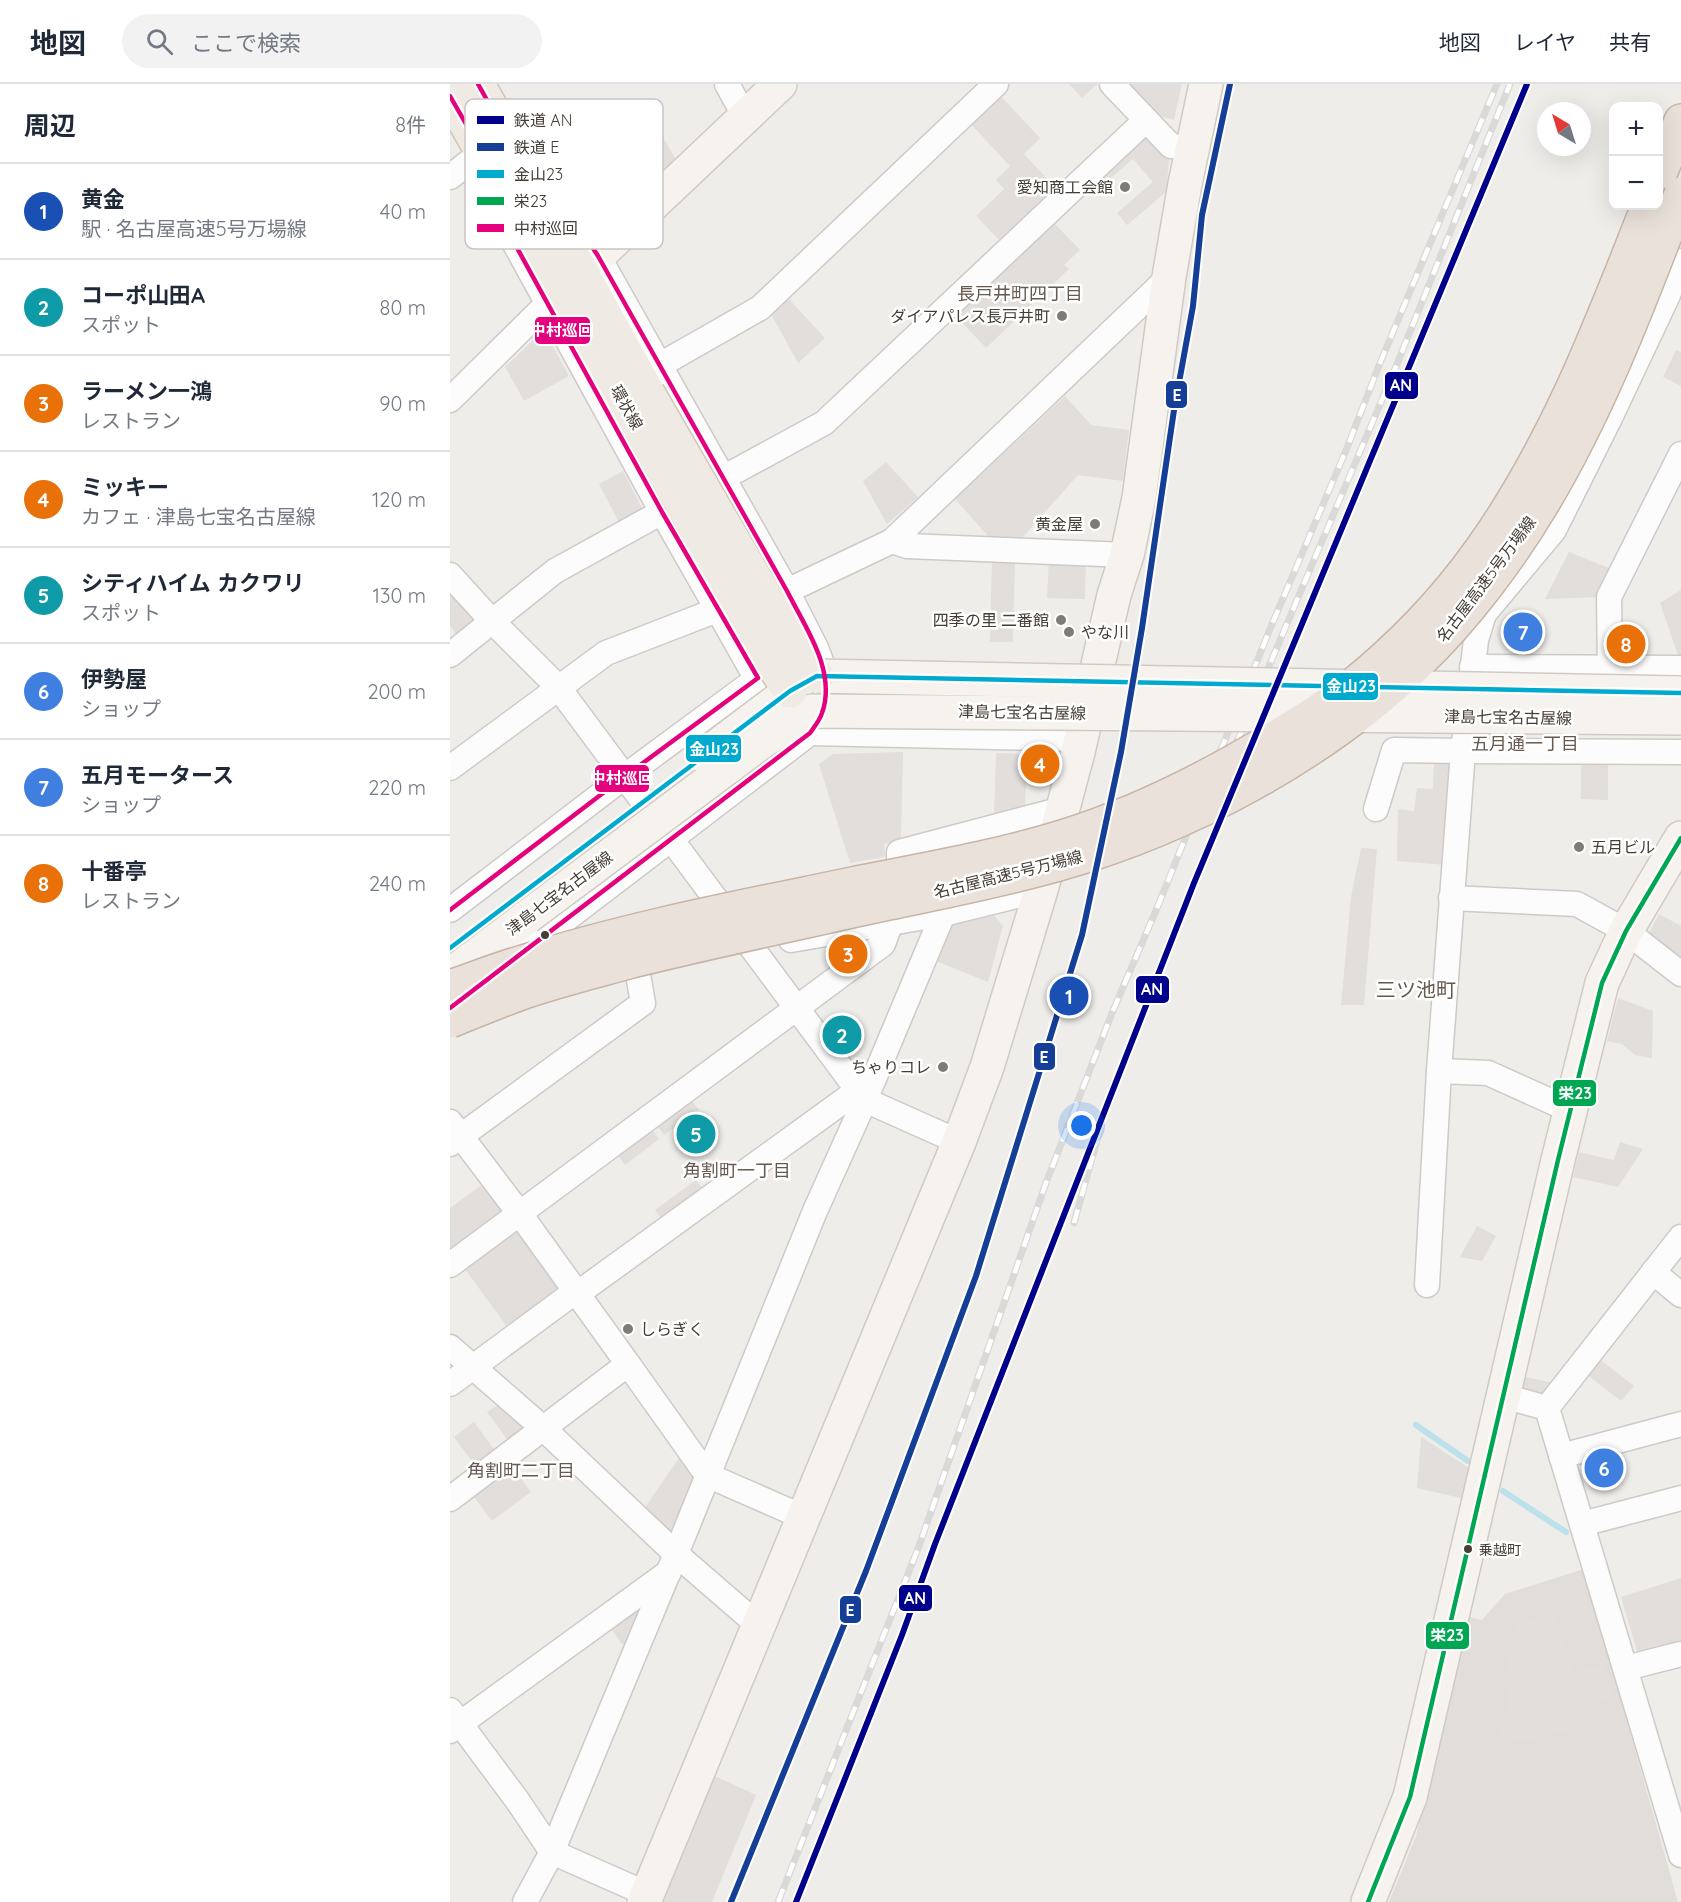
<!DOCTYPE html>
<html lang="ja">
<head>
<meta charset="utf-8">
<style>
	:root { --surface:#fff; --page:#f2f2f3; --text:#1f2937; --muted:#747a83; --line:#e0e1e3; --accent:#db2777 }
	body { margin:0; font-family:Quicksand,"Noto Sans JP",sans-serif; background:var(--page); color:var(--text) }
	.controls { position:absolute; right:18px; top:18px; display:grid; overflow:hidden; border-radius:12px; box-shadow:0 6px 24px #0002 }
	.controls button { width:54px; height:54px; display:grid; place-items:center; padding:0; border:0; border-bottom:2px solid var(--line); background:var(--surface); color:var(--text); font:30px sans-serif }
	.compass { position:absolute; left:1087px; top:18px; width:54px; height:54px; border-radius:50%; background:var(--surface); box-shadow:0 6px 24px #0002; rotate:322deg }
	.you { position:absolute; left:632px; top:1042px; width:21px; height:21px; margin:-15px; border:4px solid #fff; border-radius:50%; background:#1a73e8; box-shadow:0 0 0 9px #1a73e833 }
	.badge { display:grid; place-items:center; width:39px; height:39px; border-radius:50%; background:var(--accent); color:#fff; font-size:20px; font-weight:700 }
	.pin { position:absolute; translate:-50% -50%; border:3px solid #fff; box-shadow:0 2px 6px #0006 }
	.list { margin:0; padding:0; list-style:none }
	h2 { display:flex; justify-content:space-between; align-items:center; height:78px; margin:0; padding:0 24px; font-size:26px }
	h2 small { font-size:20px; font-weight:400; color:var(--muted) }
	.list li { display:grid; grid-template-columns:39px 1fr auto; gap:18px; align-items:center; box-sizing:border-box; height:96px; padding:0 24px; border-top:2px solid var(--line) }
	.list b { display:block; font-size:22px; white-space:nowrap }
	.list p { margin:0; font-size:20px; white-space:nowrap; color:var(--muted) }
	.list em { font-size:20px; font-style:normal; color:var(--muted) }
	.icon { flex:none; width:33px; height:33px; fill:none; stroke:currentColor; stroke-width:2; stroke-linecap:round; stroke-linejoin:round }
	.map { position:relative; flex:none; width:1231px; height:1818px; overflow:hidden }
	header { display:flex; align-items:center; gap:36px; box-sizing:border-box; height:84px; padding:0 30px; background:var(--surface); border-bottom:2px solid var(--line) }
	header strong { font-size:28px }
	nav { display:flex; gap:33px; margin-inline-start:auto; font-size:21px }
	.search { width:420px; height:54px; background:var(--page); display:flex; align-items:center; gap:15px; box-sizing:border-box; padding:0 21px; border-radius:33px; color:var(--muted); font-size:22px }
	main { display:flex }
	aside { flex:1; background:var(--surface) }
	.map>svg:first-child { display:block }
	.industrial { fill:#e1ddd9 }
	.parking { fill:#e1dedb }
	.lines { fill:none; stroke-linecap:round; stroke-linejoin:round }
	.stream { stroke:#bce1eb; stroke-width:6 }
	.street-casing { stroke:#cdcac7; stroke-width:27 }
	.secondary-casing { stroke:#d0cac2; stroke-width:36 }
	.primary-casing { stroke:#d1c5b8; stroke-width:36 }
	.highway-casing { stroke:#c6b5a6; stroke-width:36 }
	.street { stroke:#fdfcfc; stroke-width:24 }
	.secondary { stroke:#f6f3ef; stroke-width:33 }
	.primary { stroke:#f0eae4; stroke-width:33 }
	.highway { stroke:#eae2da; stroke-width:33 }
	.rail-casing { stroke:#d9d9d8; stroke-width:7 }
	.rail { stroke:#fff; stroke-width:4.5; stroke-dasharray:14; stroke-linecap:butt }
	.secondary-bridge-casing { stroke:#d0cac2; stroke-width:36; stroke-linecap:butt }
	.primary-bridge-casing { stroke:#d1c5b8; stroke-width:36; stroke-linecap:butt }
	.highway-bridge-casing { stroke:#c6b5a6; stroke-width:36; stroke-linecap:butt }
	.secondary-bridge { stroke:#f6f3ef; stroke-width:33 }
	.primary-bridge { stroke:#f0eae4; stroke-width:33 }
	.highway-bridge { stroke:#eae2da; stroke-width:33 }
	.bus-1-casing { stroke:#fff; stroke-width:9 }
	.bus-2-casing { stroke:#fff; stroke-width:9 }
	.bus-3-casing { stroke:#fff; stroke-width:9 }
	.bus-1 { stroke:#00a9ce; stroke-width:4.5 }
	.bus-2 { stroke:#00a651; stroke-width:4.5 }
	.bus-3 { stroke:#e5007d; stroke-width:4.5 }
	.rail-1-casing { stroke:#fff; stroke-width:10 }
	.rail-2-casing { stroke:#fff; stroke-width:10 }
	.rail-1 { stroke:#00008b; stroke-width:6 }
	.rail-2 { stroke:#153f97; stroke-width:6 }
	.poi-dot { fill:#807b75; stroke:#fff; stroke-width:2 }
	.bus-dot { fill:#453d36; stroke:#fff; stroke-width:2 }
	.labels { text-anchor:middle; stroke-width:5; stroke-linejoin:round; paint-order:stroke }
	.bus-label { font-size:14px; fill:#453d36; stroke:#fff; text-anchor:start }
	.poi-label { font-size:16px; fill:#453d36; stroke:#fff; text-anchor:end }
	.street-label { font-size:16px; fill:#453d36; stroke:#fff }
	.neighbourhood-label { font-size:18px; fill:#67594e; stroke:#fff }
	.quarter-label { font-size:20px; fill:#67594e; stroke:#fff }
	.key { fill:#fff; stroke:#c7c5c3; stroke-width:1.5 }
	.key-label { font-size:16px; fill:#453d36 }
	.line-badge { stroke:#fff; stroke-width:2 }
	.badge-label { font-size:16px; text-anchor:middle; font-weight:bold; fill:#fff }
</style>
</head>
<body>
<header>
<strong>地図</strong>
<div class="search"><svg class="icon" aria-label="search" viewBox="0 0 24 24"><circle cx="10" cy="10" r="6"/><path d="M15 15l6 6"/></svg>ここで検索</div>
<nav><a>地図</a><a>レイヤ</a><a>共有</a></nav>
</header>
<main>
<aside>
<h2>周辺<small>8件</small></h2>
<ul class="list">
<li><span class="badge" style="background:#1a4fb4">1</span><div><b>黄金</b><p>駅 · 名古屋高速5号万場線</p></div><em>40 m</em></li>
<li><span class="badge" style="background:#0f9aa8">2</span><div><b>コーポ山田A</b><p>スポット</p></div><em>80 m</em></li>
<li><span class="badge" style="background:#e8710a">3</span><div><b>ラーメン一鴻</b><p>レストラン</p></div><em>90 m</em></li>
<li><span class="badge" style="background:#e8710a">4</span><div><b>ミッキー</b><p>カフェ · 津島七宝名古屋線</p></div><em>120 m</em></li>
<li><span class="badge" style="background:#0f9aa8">5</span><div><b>シティハイム カクワリ</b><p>スポット</p></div><em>130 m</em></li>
<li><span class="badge" style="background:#3f7fe0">6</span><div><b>伊勢屋</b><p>ショップ</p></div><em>200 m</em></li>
<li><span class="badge" style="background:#3f7fe0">7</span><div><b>五月モータース</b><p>ショップ</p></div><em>220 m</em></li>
<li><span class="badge" style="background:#e8710a">8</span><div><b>十番亭</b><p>レストラン</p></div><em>240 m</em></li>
</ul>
</aside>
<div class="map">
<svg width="1231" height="1818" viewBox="0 0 1231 1818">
	<rect width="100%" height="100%" fill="#efedea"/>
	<path class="industrial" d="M1134,1485L1228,1818H939L966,1752L1019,1533L1032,1536L1055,1510Z"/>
	<g class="parking">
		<path d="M619,0H647L632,14Z"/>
		<path d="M672,0H732L724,36L696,28Z"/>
		<path d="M549,10L590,54L574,70L608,106L552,159L526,132L554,105L546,96L560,82L519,38Z"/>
		<path d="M200,31L228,79L155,148L143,124L208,86L183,41Z"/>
		<path d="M697,51L719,75L716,108L677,141L667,129L703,98L683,75L647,106L641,98Z"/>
		<path d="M602,137L630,166L614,181L619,185L536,264L504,230Z"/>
		<path d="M337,213L375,254L348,279L320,228Z"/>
		<path d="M94,246L119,292L74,317L55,283Z"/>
		<path d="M1226,266L1231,268V302L1213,293Z"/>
		<path d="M615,312L641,341L679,346L673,397L628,391L572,454L538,452L505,415Z"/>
		<path d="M436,378L468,413L437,440L413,397Z"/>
		<path d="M173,387L194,428L170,440L149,400Z"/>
		<path d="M1119,468L1164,486L1149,513L1095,515Z"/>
		<path d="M542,474L565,475L563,558H540Z"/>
		<path d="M599,475L636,476L635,515L597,514Z"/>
		<path d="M0,503L32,537L10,555L0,542Z"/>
		<path d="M1231,506V573L1229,574L1210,519Z"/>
		<path d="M453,668L451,756L434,760L435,773L400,779L369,680L383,670Z"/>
		<path d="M546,669L577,670L575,724L544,730Z"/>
		<path d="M984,672H1006L996,781L947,777L948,725L964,727L967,704L983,705Z"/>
		<path d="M1131,675L1158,676V716L1131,715Z"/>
		<path d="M911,764L927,765L914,921H891L901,813Z"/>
		<path d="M543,830L553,842L538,898L481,875L495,842Z"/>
		<path d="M1209,830L1231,842V874L1198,851Z"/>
		<path d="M1168,914L1203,927L1202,974L1185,971L1172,960L1157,957Z"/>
		<path d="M239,1013L249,1026L214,1051L205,1039Z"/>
		<path d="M200,1043L209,1055L175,1081L166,1068Z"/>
		<path d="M1170,1058L1193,1065L1168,1103L1123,1093L1129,1068L1164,1076Z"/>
		<path d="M246,1096L255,1108L214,1138L205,1126Z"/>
		<path d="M36,1098L58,1128L0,1170V1124Z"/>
		<path d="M1027,1142L1046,1152L1032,1177L1010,1173Z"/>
		<path d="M69,1144L116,1207L61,1248L12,1181Z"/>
		<path d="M1148,1274L1184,1302L1171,1317L1135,1289Z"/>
		<path d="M1075,1293L1105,1299L1093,1316L1071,1311Z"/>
		<path d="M49,1320L79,1346L60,1359L37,1328Z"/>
		<path d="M24,1338L46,1368L26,1383L4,1353Z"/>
		<path d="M971,1353L1022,1386L1015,1415L967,1404Z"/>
		<path d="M233,1368L250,1391L222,1450L194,1425Z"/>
		<path d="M59,1379L81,1408L42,1437L20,1408Z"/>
		<path d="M1231,1494V1562L1189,1574L1171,1513Z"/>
		<path d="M207,1507L182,1564L172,1560L159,1542Z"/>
		<path d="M1105,1529L1122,1588L1154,1580L1164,1615L1132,1623L1136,1641L1075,1658L1050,1653L1060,1605L1052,1603L1066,1540Z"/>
		<path d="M256,1688L306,1711L262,1818H201Z"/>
	</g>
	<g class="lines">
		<g class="stream">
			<path d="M966,1341L1018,1377"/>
			<path d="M1053,1407L1116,1448"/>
		</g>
		<g class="street-casing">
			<g id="street">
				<path d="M277,0L295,33"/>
				<path d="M662,0L721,62L741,64"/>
				<path d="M0,93L32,68L49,131L212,428L316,611L329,626L360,649L631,655"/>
				<path d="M1231,177L1218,211L1158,338L1104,446L1034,530L1026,556L1013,667L1231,668"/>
				<path d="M210,281L310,224L546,0"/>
				<path d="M0,316L97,220"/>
				<path d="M273,394L374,339L696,36"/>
				<path d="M442,457L457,462L677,471"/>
				<path d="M0,491L42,537L108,603L415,1016L509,1058"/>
				<path d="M337,507L442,457L719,193"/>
				<path d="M0,571L105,487L212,428"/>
				<path d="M1022,583L1231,584"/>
				<path d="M1160,584L1159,513L1231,370"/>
				<path d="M0,684L156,569L267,526"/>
				<path d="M926,725L944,666L1013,667L989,987"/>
				<path d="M450,807L449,768L612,725"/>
				<path d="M1001,814L1127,820L1176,847L1231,890"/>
				<path d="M0,826L174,693L308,594L321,587"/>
				<path d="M341,856L493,830L591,806"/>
				<path d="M64,875L360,649L372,630L376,608L374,585L366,564L337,507L148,172L84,72"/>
				<path d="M0,1038L70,1130L178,1280"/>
				<path d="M0,1060L193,919L187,885"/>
				<path d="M0,1181L433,860L441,838"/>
				<path d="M1203,1188L1231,1211"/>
				<path d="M977,1201L989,987L1038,989L1120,1026"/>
				<path d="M127,1210L407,1007"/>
				<path d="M0,1263L94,1345L226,1470L308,1541"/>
				<path d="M0,1300L126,1207"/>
				<path d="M1053,1312L1097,1324L1231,1771"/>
				<path d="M1097,1324L1231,1153"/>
				<path d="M1111,1372L1231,1340"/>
				<path d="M0,1415L178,1280L257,1391L353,1433"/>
				<path d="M1132,1440L1231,1414"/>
				<path d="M1176,1584L1231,1570"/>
				<path d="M0,1626L67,1716L102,1768L197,1810"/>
				<path d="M0,1647L219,1488"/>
				<path d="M75,1818L102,1768L226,1470L365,1127L415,1016L493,830"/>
			</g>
		</g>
		<g class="secondary-casing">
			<g id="secondary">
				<path d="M148,172L330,0"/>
				<path d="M0,891L77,833"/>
				<path d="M194,1818L509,1058L537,983L591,806L628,668L664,511L677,471L689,414L719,193L735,100L756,0"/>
				<path d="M918,1818L960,1713L1108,1076L1152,899L1176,847L1231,754"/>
			</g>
		</g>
		<g class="primary-casing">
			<g id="primary">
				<path d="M28,0L198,309"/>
				<path d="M0,12L177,321"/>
			</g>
		</g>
		<g class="highway-casing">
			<path id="highway" d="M1208,95L1231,37"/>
		</g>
		<use href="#street" class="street"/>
		<use href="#secondary" class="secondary"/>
		<use href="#primary" class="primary"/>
		<use href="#highway" class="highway"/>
		<g class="rail-casing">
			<g id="rail">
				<path d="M764,706L789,653L945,285L1060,0"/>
				<path d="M624,1139L658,1017"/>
				<path d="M328,1818L469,1462L596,1099L662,929L707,824L820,545L897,364L930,279L1047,0"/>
			</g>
		</g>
		<use href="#rail" class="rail"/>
		<g class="secondary-bridge-casing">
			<g id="secondary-bridge">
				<path d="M367,592L1231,609"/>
				<path d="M254,672L340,607"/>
				<path d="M77,833L313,657L362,627L1231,634"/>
			</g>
		</g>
		<g class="primary-bridge-casing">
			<g id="primary-bridge">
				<path d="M198,309L353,577L367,592"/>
				<path d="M177,321L316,571L340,607"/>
			</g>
		</g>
		<g class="highway-bridge-casing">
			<g id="highway-bridge">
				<path d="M0,903C24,895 48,885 73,878C180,844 292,823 402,800C472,786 544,774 612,753C684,731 750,698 814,660C843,643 873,626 898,605C948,565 993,519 1030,467C1105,363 1152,239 1198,122"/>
				<path d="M0,937C25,927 49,917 74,908C109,896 146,887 182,877C267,856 353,838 439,819C496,807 553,796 609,780C738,743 872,672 968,579C1014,535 1058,477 1091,422C1150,324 1190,217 1231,110"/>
			</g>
		</g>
		<use href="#secondary-bridge" class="secondary-bridge"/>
		<use href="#primary-bridge" class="primary-bridge"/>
		<use href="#highway-bridge" class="highway-bridge"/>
		<g class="bus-1-casing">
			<path id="bus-1" d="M0,864L340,607L367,592L1231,609"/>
		</g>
		<g class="bus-2-casing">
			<path id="bus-2" d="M918,1818L960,1713L1108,1076L1152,899L1176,847L1231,754"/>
		</g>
		<g class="bus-3-casing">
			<g id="bus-3">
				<path d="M0,12L32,68L49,131L212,428L308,594L174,693L0,826"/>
				<path d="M0,924L360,649C364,643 370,636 372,629C387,587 355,543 337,507L148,172L70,50L53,45L28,0"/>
			</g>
		</g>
		<use href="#bus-1" class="bus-1"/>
		<use href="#bus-2" class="bus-2"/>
		<use href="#bus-3" class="bus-3"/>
		<g class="rail-1-casing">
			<path id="rail-1" d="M346,1818L452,1551L485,1460L744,799L1077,0"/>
		</g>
		<g class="rail-2-casing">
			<path id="rail-2" d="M281,1818L416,1487L526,1192L632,851L671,668L692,544L724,326L743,222L752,131L780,0"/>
		</g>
		<use href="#rail-1" class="rail-1"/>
		<use href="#rail-2" class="rail-2"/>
	</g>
	<g class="poi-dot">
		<circle cx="675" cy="103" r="6"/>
		<circle cx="612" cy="232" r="6"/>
		<circle cx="645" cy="440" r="6"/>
		<circle cx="611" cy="536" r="6"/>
		<circle cx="619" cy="548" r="6"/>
		<circle cx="1129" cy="763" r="6"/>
		<circle cx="493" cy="983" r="6"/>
		<circle cx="178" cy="1245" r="6"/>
	</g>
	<g class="bus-dot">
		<circle cx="95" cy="851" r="5"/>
		<circle cx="1018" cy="1465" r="5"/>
	</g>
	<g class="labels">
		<g class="bus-label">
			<text x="1029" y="1471">乗越町</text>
		</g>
		<g class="poi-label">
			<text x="663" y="109">愛知商工会館</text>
			<text x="600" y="238">ダイアパレス長戸井町</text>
			<text x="633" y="446">黄金屋</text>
			<text x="599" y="542">四季の里 二番館</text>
			<text x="631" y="554" text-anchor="start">やな川</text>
			<text x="1141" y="769" text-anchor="start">五月ビル</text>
			<text x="481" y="989">ちゃりコレ</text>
			<text x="190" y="1251" text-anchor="start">しらぎく</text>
		</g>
		<g class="street-label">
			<text transform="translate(177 323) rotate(61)" y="6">環状線</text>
			<text transform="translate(1036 495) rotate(-53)" y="6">名古屋高速5号万場線</text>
			<text transform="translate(572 628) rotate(1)" y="6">津島七宝名古屋線</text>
			<text transform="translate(1058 633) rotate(1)" y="6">津島七宝名古屋線</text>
			<text transform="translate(558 790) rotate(-14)" y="6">名古屋高速5号万場線</text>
			<text transform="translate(109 809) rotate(-37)" y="6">津島七宝名古屋線</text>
		</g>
		<g class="neighbourhood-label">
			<text x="570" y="216">長戸井町四丁目</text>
			<text x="1075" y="666">五月通一丁目</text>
			<text x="287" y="1093">角割町一丁目</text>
			<text x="71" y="1393">角割町二丁目</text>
		</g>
		<g class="quarter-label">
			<text x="966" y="913">三ツ池町</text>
		</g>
	</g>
	<rect x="15" y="15" width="198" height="150" rx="9" class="key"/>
	<rect x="27" y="32" width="27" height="8" fill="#00008b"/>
	<rect x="27" y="59" width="27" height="8" fill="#153f97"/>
	<rect x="27" y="86" width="27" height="8" fill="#00a9ce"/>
	<rect x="27" y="113" width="27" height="8" fill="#00a651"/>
	<rect x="27" y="140" width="27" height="8" fill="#e5007d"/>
	<g class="key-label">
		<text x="64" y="42">鉄道 AN</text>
		<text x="64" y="69">鉄道 E</text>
		<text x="64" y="96">金山23</text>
		<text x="64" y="123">栄23</text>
		<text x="64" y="150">中村巡回</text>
	</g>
	<g class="line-badge">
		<rect x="84" y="232" width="57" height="29" rx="6" fill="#e5007d"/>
		<rect x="934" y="287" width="35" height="29" rx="6" fill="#00008b"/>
		<rect x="715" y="296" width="23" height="29" rx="6" fill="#153f97"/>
		<rect x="872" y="588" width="57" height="29" rx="6" fill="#00a9ce"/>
		<rect x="235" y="650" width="57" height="29" rx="6" fill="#00a9ce"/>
		<rect x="144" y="680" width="56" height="29" rx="6" fill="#e5007d"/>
		<rect x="685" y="891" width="35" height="29" rx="6" fill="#00008b"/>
		<rect x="583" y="958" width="23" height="29" rx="6" fill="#153f97"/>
		<rect x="1102" y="995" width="45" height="28" rx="6" fill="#00a651"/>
		<rect x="448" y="1500" width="35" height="28" rx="6" fill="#00008b"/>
		<rect x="389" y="1511" width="23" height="29" rx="6" fill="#153f97"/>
		<rect x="975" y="1537" width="45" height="29" rx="6" fill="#00a651"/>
	</g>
	<g class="badge-label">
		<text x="112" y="252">中村巡回</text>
		<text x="951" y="307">AN</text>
		<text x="727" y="317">E</text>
		<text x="901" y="608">金山23</text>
		<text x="264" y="671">金山23</text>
		<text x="172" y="700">中村巡回</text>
		<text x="702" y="911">AN</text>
		<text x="594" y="979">E</text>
		<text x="1125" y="1015">栄23</text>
		<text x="465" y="1520">AN</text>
		<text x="400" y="1532">E</text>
		<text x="997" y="1557">栄23</text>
	</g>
</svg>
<div class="controls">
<button>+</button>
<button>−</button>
</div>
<svg class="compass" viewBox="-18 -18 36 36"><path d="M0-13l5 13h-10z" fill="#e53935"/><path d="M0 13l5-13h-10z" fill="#747a83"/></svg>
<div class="you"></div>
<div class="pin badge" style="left:619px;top:912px;background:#1a4fb4">1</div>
<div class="pin badge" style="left:392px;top:951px;background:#0f9aa8">2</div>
<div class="pin badge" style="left:398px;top:870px;background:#e8710a">3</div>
<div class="pin badge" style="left:590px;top:680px;background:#e8710a">4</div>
<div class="pin badge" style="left:246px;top:1050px;background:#0f9aa8">5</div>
<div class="pin badge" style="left:1154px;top:1384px;background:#3f7fe0">6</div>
<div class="pin badge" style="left:1073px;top:548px;background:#3f7fe0">7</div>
<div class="pin badge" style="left:1176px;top:560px;background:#e8710a">8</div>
</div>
</main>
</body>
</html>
